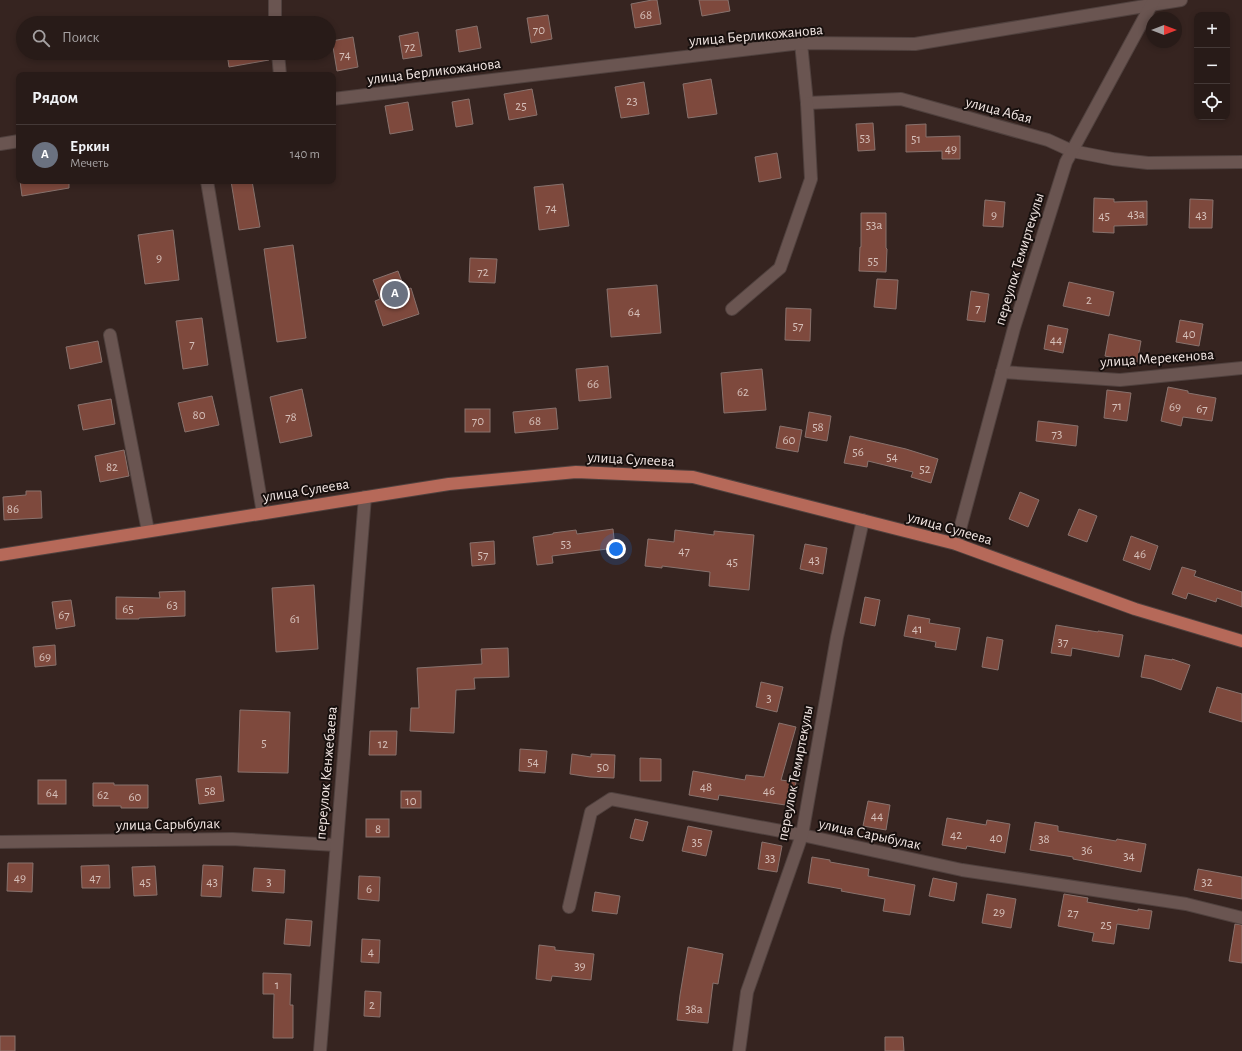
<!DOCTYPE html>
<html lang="ru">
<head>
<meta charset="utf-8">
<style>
	:root { --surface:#281b18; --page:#302421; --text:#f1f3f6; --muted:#a5a1a2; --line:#443937; --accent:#77bff7 }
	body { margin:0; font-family:"Alegreya Sans",sans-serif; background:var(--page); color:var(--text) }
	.controls { position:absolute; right:12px; top:12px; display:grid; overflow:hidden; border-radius:8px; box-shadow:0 2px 6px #0003 }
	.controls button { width:36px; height:36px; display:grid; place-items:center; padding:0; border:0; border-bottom:1px solid var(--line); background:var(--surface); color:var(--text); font:20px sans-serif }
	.compass { position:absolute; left:1146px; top:12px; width:36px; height:36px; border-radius:50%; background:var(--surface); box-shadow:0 2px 6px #0003; rotate:90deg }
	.you { position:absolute; left:616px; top:549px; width:14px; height:14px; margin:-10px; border:3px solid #fff; border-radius:50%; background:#1a73e8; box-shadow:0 0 0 6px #1a73e833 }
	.badge { display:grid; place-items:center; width:26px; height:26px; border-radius:50%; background:var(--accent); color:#fff; font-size:13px; font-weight:700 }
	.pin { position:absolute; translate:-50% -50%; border:2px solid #fff; box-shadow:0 1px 4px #0006 }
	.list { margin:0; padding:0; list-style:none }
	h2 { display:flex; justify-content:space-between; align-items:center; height:52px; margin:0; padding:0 16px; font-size:17px }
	h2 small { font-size:13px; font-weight:400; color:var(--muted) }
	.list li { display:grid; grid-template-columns:26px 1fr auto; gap:12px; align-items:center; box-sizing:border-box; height:60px; padding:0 16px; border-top:1px solid var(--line) }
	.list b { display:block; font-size:15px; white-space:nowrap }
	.list p { margin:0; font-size:13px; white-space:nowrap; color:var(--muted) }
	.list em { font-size:13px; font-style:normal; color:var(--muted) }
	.icon { flex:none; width:22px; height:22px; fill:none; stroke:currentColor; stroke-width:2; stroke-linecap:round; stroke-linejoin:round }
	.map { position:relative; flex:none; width:1242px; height:1051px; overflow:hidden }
	.search { position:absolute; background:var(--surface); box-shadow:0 2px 6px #0003; left:16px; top:16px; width:320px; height:44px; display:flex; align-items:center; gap:10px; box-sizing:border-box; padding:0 14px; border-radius:22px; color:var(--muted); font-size:15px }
	.panel { position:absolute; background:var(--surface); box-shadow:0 2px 6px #0003; left:16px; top:72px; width:320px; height:112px; border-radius:8px }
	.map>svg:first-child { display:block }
	.building { fill:#7e493d; stroke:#88726d }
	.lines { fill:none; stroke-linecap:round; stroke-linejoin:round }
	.minor-casing { stroke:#50413e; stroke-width:14 }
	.major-casing { stroke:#50413e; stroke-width:14 }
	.minor { stroke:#6a5551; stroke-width:12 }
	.major { stroke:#b66959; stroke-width:12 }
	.labels { text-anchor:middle; stroke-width:4; stroke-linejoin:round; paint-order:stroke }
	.number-label { font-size:13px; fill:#d6c0ba }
	.street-label { font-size:15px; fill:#f3e7e4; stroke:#18100e }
</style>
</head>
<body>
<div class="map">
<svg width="1242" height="1051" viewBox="0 0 1242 1051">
	<rect width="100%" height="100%" fill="#362420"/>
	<g class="building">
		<path d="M652,0H657L661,24L635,28L631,4Z"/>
		<path d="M699,0H728L730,11L702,16Z"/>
		<path d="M548,15L552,39L531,43L527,18Z"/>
		<path d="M477,26L481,48L459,52L456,30Z"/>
		<path d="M418,32L422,56L403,59L399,36Z"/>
		<path d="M353,37L358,67L337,71L332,41Z"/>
		<path d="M227,53H268L269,60L229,67Z"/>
		<path d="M711,79L717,114L688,118L683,84Z"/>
		<path d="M644,82L649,114L621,118L615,87Z"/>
		<path d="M532,89L537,115L509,120L504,94Z"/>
		<path d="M469,99L473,124L456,127L452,102Z"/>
		<path d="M408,102L413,130L390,134L385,106Z"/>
		<path d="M873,123L875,150L858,151L856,124Z"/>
		<path d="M926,124V137L960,136V159H942V151L906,152V125Z"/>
		<path d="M777,153L781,178L759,182L755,157Z"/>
		<path d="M20,181H69V188L22,196Z"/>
		<path d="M231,181H252L260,227L239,230Z"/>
		<path d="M563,184L569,226L539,230L534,187Z"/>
		<path d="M1094,198L1114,199V202L1147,201V225L1114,226V233L1093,232Z"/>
		<path d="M1190,199L1213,200L1212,228H1189Z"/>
		<path d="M985,200L1005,202L1003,227L983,226Z"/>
		<path d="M861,213H886V248L887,249L886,272L859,271L860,247H861Z"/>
		<path d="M173,230L179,280L145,284L138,235Z"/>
		<path d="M293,245L306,338L277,342L264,249Z"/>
		<path d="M470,258L497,259L495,283L469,282Z"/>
		<path d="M398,271L405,290L411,288L419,314L383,326L375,301L380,299L373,280Z"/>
		<path d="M877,279L898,280L896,309L874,307Z"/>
		<path d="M1069,282L1114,292L1109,316L1063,306Z"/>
		<path d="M657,285L661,333L611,337L607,289Z"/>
		<path d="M971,291L989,294L985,322L967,320Z"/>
		<path d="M786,308L811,309L810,341L785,340Z"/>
		<path d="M202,318L208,365L183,369L176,321Z"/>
		<path d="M1180,320L1203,324L1199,346L1176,342Z"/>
		<path d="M1048,325L1068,329L1063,353L1044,349Z"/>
		<path d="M1109,334L1141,341L1137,363L1105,356Z"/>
		<path d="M98,341L102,362L70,369L66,347Z"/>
		<path d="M608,366L611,398L579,401L576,369Z"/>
		<path d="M762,369L766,410L724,413L721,373Z"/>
		<path d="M1168,387L1188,391V393L1216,398L1212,421L1183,417L1181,426L1161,421Z"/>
		<path d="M302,389L312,436L280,443L270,397Z"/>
		<path d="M1107,390L1131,393L1127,421L1104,418Z"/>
		<path d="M212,396L219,425L185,432L178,403Z"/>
		<path d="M111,399L115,424L83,430L78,405Z"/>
		<path d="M556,408L558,429L515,433L513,412Z"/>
		<rect x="465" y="409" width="25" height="23"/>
		<path d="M809,412L831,416L827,441L805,437Z"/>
		<path d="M1038,421L1078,426L1076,446L1036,441Z"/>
		<path d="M780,426L802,430L798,452L776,448Z"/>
		<path d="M850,436L906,449L938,459L931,483L911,477L913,472L868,461L867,467L844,463Z"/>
		<path d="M124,450L129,476L100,482L95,456Z"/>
		<path d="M26,491H41L42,518L4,520L3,497L26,495Z"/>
		<path d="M1020,492L1039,500L1028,527L1009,519Z"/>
		<path d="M1079,509L1097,516L1087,542L1068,535Z"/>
		<path d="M613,529L615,548L552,556L553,563L537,565L533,537L553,534V533L576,530L577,534Z"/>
		<path d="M675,530L714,535V531L754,535L749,590L709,586L710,572L662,566V568L645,566L648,539L674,542Z"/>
		<path d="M1131,536L1158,546L1150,570L1123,560Z"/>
		<path d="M494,541L495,564L472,566L470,543Z"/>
		<path d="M805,544L827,548L823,574L800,569Z"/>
		<path d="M1182,567L1196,571L1194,576L1242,592V607L1217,598L1216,602L1188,593L1186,599L1172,594Z"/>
		<path d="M314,585L318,649L276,652L272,588Z"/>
		<path d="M185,591V616L139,618V619H116V597L160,598L159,592Z"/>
		<path d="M865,597L880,600L875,626L860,623Z"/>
		<path d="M71,600L75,626L56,629L52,602Z"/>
		<path d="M908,615L930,619L929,623L960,628L956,650L935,647L936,642L904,636Z"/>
		<path d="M1056,625L1098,632V631L1123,635L1119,657L1072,648L1071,656L1051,653Z"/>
		<path d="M987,637L1003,640L998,670L982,667Z"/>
		<path d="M55,645L56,665L35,667L33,647Z"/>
		<path d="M508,648L509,677L474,678L475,689L456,690L454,733L410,731L411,708H419L417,668L482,664L481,649Z"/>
		<path d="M1145,655L1172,660V659L1190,665L1181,690L1152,679L1141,677Z"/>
		<path d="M761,682L783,687L777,712L756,707Z"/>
		<path d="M1217,687L1242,694V722L1209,712Z"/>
		<path d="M240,710L290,712L288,773L238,772Z"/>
		<path d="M779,723L796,727L781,780L796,782L792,806L719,795L718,800L689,795L693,771L745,780L746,775L764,777Z"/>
		<path d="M370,731H397L396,755H369Z"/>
		<path d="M520,749L547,751L545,773L519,771Z"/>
		<path d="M572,754L591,757V754L615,755L614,778L590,777L570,774Z"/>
		<path d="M640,758L661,759V781H640Z"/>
		<path d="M221,776L224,801L199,804L196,779Z"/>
		<rect x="38" y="780" width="28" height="24"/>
		<path d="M93,783H114V785H148V808H121V806H93Z"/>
		<rect x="401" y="791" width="20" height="17"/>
		<path d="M868,801L890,805L886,830L863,826Z"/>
		<path d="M947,818L986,825L987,820L1010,824L1005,853L967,846L966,849L942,845Z"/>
		<rect x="366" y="819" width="23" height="18"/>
		<path d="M635,819L648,822L643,841L630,838Z"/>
		<path d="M1035,822L1058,826V831L1116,841L1117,839L1146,844L1141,872L1073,859V857L1030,850Z"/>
		<path d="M688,826L712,831L706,856L682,851Z"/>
		<path d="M762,842L782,846L777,872L758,869Z"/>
		<path d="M812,857L830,860V862L869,869L868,876L915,885L910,915L883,911L885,899L841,891L842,889L808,883Z"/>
		<path d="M8,863H33L32,892L7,891Z"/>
		<path d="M109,865L110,888H82L81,866Z"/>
		<path d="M203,865L223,866L221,897L201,896Z"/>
		<path d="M155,866L157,895L134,896L132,867Z"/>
		<path d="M254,868L285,870L284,893L252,891Z"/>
		<path d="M1198,869L1242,877V899L1194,890Z"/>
		<path d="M359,876L380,877L379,901L358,899Z"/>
		<path d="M933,878L957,883L954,901L929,896Z"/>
		<path d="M595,892L620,896L617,914L592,911Z"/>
		<path d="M987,894L1016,899L1011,928L982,923Z"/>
		<path d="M1064,894L1088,898L1087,902L1138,911V909L1152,911L1149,929L1117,924L1114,944L1092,941L1094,933L1058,926Z"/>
		<path d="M286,919L312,921L310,946L284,944Z"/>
		<path d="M1235,924L1242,925V963L1229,961Z"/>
		<path d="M362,939L380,940L379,963L361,962Z"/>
		<path d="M539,945L555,947V950L594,954L591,980L552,976L551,981L536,979Z"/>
		<path d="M688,947L723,954L718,984L713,983L708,1023L677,1020L680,995Z"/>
		<path d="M263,973L291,974L290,1005H293V1038H273L274,994H263Z"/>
		<path d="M365,991L381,992L380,1017L364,1016Z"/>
		<rect x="0" y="1036" width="15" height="15"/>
		<path d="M885,1037H903L904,1051H885Z"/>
	</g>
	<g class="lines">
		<g class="minor-casing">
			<g id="minor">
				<path d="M275,23V0"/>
				<path d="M801,43L807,103L901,99L1048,140L1072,151L1113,159L1148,163L1242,162"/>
				<path d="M278,53L280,75"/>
				<path d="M333,99L801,43L915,44L1181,0"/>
				<path d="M0,144L19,141"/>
				<path d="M207,181L263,513"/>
				<path d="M732,309L780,268L811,179L807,103"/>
				<path d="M110,335L148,531"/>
				<path d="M1002,372L1120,380L1242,368"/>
				<path d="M956,544L1014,328L1066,162L1154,0"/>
				<path d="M0,842L232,839L336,845"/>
				<path d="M569,907L591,812L611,799L802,835L962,870L1186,904L1242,918"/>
				<path d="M320,1051L365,497"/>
				<path d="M739,1051L747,992L802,835L837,637L863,520"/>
			</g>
		</g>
		<g class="major-casing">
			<path id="major" d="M0,555L449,484L576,472L693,477L956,544L1135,609L1242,641"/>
		</g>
		<use href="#minor" class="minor"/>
		<use href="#major" class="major"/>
	</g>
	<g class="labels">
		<g class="number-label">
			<text x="646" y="19">68</text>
			<text x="539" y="34">70</text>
			<text x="410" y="51">72</text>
			<text x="345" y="59">74</text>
			<text x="632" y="105">23</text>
			<text x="521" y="110">25</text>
			<text x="865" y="142">53</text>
			<text x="916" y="143">51</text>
			<text x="951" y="153">49</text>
			<text x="551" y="212">74</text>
			<text x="1136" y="218">43а</text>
			<text x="994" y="219">9</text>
			<text x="1201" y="219">43</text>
			<text x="1104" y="220">45</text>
			<text x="874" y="229">53а</text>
			<text x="159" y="262">9</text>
			<text x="873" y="265">55</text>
			<text x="483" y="276">72</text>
			<text x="1089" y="304">2</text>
			<text x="978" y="312">7</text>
			<text x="634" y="316">64</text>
			<text x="798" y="330">57</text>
			<text x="1189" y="338">40</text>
			<text x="1056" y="344">44</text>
			<text x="192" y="348">7</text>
			<text x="593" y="388">66</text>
			<text x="743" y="396">62</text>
			<text x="1117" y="410">71</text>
			<text x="1175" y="411">69</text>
			<text x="1202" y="413">67</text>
			<text x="199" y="419">80</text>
			<text x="291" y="421">78</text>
			<text x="478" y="425">70</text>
			<text x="535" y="425">68</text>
			<text x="818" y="431">58</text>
			<text x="1057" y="438">73</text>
			<text x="789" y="444">60</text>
			<text x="858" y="456">56</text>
			<text x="892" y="461">54</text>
			<text x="112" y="471">82</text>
			<text x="925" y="473">52</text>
			<text x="13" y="513">86</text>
			<text x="566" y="548">53</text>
			<text x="684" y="555">47</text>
			<text x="1140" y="558">46</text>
			<text x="483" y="559">57</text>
			<text x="814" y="564">43</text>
			<text x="732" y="566">45</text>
			<text x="172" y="609">63</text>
			<text x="128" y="613">65</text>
			<text x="64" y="619">67</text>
			<text x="295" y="623">61</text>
			<text x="917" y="633">41</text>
			<text x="1063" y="646">37</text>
			<text x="45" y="661">69</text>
			<text x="769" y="702">3</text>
			<text x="264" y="747">5</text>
			<text x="383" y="748">12</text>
			<text x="533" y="766">54</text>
			<text x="603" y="771">50</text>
			<text x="706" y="791">48</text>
			<text x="210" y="795">58</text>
			<text x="769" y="795">46</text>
			<text x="52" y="797">64</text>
			<text x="103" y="799">62</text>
			<text x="135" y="801">60</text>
			<text x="411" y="805">10</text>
			<text x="877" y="820">44</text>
			<text x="378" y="833">8</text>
			<text x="956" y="839">42</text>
			<text x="996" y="842">40</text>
			<text x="1044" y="843">38</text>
			<text x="697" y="846">35</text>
			<text x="1087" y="854">36</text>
			<text x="1129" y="860">34</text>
			<text x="770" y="862">33</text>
			<text x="20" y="882">49</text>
			<text x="95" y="882">47</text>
			<text x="145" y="886">45</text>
			<text x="212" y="886">43</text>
			<text x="269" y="886">3</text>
			<text x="1207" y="886">32</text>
			<text x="369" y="893">6</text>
			<text x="999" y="916">29</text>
			<text x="1073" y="917">27</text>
			<text x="1106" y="929">25</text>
			<text x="371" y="956">4</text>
			<text x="580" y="970">39</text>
			<text x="277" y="989">1</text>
			<text x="372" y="1009">2</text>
			<text x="694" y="1013">38а</text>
		</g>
		<g class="street-label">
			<text transform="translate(756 35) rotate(-5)" y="5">улица Берликожанова</text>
			<text transform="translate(434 71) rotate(-7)" y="5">улица Берликожанова</text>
			<text transform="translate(999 110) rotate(15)" y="5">улица Абая</text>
			<text transform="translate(1019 259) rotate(-73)" y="5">переулок Темиртекулы</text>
			<text transform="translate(1157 358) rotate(-4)" y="5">улица Мерекенова</text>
			<text transform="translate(631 459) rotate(3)" y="5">улица Сулеева</text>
			<text transform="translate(306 490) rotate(-9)" y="5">улица Сулеева</text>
			<text transform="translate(950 528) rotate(16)" y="5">улица Сулеева</text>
			<text transform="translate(326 773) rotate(-85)" y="5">переулок Кенжебаева</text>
			<text transform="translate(795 773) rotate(-79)" y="5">переулок Темиртекулы</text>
			<text transform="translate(168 824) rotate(-1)" y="5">улица Сарыбулак</text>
			<text transform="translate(870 834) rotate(12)" y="5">улица Сарыбулак</text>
		</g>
	</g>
</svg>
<div class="controls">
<button>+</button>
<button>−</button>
<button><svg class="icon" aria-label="locate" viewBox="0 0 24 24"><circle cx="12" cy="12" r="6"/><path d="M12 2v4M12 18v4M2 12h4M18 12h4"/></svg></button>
</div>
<svg class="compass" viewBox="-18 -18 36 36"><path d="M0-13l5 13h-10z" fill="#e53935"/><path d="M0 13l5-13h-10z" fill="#a5a1a2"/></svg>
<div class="you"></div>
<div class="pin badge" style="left:395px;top:294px;background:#6b7280">A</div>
<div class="search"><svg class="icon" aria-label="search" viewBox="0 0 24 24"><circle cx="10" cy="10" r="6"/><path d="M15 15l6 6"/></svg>Поиск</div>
<section class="panel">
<h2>Рядом<small></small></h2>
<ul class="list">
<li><span class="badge" style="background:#6b7280">A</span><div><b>Еркин</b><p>Мечеть</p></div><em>140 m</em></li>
</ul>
</section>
</div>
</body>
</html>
